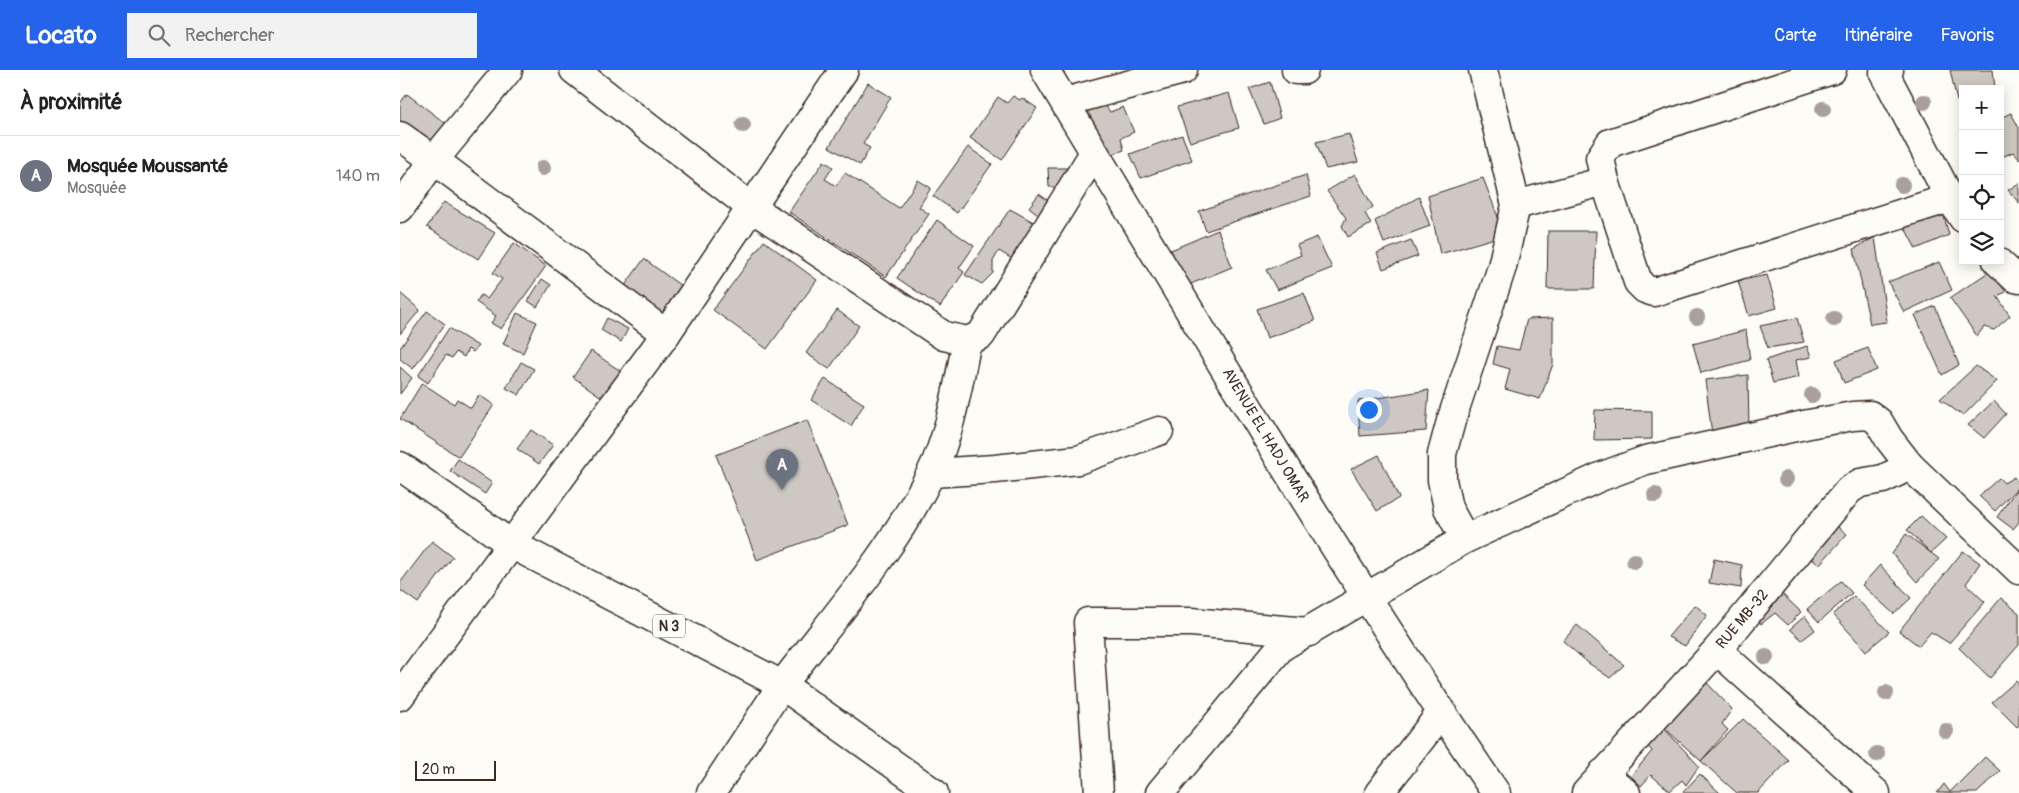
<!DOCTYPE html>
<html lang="fr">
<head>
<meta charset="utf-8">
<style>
	:root { --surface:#fff; --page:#f2f2f2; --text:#222; --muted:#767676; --line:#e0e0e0; --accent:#2563eb }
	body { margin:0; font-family:Pangolin,sans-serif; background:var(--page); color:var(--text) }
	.controls { position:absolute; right:15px; top:15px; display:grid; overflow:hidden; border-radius:0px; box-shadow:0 2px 12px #0003 }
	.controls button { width:45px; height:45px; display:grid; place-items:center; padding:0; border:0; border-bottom:1px solid var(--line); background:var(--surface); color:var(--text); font:25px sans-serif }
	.scale { position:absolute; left:15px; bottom:12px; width:81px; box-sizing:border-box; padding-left:5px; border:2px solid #3b2a1e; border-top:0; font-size:14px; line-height:18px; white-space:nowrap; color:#3b2a1e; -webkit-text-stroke:4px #fdfcf7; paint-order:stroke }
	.you { position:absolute; left:968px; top:339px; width:18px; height:18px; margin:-12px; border:4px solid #fff; border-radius:50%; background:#1a73e8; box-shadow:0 0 0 8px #1a73e833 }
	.badge { display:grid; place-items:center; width:32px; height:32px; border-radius:50%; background:var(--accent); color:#fff; font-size:16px; font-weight:700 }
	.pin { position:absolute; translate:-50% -41px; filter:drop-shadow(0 1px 2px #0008) }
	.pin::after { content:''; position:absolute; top:26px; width:18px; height:15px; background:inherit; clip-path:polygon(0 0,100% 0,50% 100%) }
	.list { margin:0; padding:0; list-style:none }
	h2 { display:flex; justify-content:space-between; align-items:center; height:65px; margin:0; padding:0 20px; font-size:21px }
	h2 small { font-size:16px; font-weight:400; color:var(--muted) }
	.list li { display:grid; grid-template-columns:32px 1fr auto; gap:15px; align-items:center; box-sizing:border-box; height:80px; padding:0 20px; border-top:1px solid var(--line) }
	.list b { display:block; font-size:19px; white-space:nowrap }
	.list p { margin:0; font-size:16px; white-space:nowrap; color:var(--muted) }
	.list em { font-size:16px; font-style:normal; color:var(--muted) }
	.icon { flex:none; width:28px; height:28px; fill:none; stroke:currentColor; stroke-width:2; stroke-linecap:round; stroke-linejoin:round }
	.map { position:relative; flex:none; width:1619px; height:723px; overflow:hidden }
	header { display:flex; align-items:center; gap:30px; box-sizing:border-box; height:70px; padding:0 25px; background:var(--accent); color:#fff }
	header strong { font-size:24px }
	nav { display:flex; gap:28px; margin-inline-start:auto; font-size:18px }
	.search { width:350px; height:45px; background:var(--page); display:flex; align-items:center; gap:12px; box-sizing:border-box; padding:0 18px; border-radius:0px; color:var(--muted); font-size:19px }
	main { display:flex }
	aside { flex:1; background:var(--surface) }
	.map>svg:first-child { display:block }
	.building { fill:#cdc8c2; stroke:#3b2a1e }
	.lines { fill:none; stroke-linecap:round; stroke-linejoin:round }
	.street-casing { stroke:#3b2a1e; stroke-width:31 }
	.secondary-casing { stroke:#3b2a1e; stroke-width:31 }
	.primary-casing { stroke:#3b2a1e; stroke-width:31 }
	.street { stroke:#fdfcf7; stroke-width:28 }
	.secondary { stroke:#fdfcf7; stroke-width:28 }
	.primary { stroke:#fdfcf7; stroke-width:28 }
	.tree { fill:#a9a199 }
	.labels { text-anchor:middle; stroke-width:4; stroke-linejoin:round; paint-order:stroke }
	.shield { fill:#fdfcf7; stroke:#75695f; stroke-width:1 }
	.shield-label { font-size:14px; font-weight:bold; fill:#3b2a1e }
	.street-label { font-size:15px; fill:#3b2a1e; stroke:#fdfcf7 }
</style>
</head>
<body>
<header>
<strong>Locato</strong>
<div class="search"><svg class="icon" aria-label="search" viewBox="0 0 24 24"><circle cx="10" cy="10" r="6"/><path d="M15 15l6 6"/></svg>Rechercher</div>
<nav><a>Carte</a><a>Itinéraire</a><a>Favoris</a></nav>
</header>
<main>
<aside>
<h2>À proximité<small></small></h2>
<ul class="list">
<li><span class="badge" style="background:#6b7280">A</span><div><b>Mosquée Moussanté</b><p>Mosquée</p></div><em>140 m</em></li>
</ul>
</aside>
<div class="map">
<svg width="1619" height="723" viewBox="0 0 1619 723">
	<rect width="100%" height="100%" fill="#fdfcf7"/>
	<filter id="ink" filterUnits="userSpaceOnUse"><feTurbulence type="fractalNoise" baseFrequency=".02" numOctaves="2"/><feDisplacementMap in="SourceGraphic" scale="10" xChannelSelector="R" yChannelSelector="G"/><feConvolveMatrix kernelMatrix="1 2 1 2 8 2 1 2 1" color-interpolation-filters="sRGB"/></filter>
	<g filter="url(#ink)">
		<g class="building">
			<path d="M1550,0H1593L1595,19H1563V30L1557,31Z"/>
			<path d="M870,12L880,48L864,54L849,19Z"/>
			<path d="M468,13L491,27L463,74L470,78L460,95L429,77Z"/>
			<path d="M829,23L839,58L790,72L777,37Z"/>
			<path d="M7,24L49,56L30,79L0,55V33Z"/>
			<path d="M613,26L620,30L622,28L637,38L602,90L570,68L598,27L607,33Z"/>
			<path d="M703,32L710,42L723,37L734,62L721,68L724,80L710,85L685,41Z"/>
			<path d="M1611,43L1619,58V89L1613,82L1600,88V48Z"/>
			<path d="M949,64L958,92L926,99L916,72Z"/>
			<path d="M782,65L792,90L741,108L730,84Z"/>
			<path d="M568,77L592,94L557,143L533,126Z"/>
			<path d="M424,91L433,97L425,109L436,116L445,103L499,138L518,110L531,118L519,137L529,144L486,207L389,142Z"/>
			<path d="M648,98H667V117H649Z"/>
			<path d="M955,104L973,137L965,143L971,154L948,167L942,156L946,148L927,121Z"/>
			<path d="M906,105L911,126L806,161L799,141Z"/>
			<path d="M1083,108L1105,165L1040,184L1028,126Z"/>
			<path d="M1619,113V133L1608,120Z"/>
			<path d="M639,124L654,135L643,148L629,137Z"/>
			<path d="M1019,127L1030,156L984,173L975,151Z"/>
			<path d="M44,132L95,163L78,189L27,157Z"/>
			<path d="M610,139L637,154L612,189L599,181L593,191V203L582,214L565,205Z"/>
			<path d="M1542,139L1549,165L1516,179L1504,156Z"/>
			<path d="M537,150L574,176L559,198L564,202L540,237L497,208Z"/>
			<path d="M818,160L832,197L786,216L771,180Z"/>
			<path d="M1148,161H1196L1194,219H1147Z"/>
			<path d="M917,167L932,198L877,220L866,200L901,185L897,175Z"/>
			<path d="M1475,167L1487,252L1470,254L1454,179Z"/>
			<path d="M1011,170L1018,186L983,199L977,183Z"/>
			<path d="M364,171L417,210L367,279L313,240Z"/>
			<path d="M114,173L146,196L101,259L91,253L96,246L76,232L81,225L87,229L102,209L93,203Z"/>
			<path d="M244,189L284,218L262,250L221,221Z"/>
			<path d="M1539,192L1552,220L1504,242L1488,212Z"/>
			<path d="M1590,201L1606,222L1597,226L1610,246L1594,260L1584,257L1577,266L1550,228Z"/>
			<path d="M1367,205L1377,238L1349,246L1338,211Z"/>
			<path d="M142,209L151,215L137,237L128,231Z"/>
			<path d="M0,223L20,240L0,264Z"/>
			<path d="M904,223L915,251L867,268L857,239Z"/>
			<path d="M1535,236L1559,295L1542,305L1515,245Z"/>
			<path d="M437,240L459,256L429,299L406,283Z"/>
			<path d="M27,241L45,254L13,299L0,289V278Z"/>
			<path d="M117,243L137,252L123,283L103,274Z"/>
			<path d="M207,248L228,259L221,272L201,260Z"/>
			<path d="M1153,248V294L1140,329L1105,319L1110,299L1093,294L1097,276L1119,280L1127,249Z"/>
			<path d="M1397,248L1404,272L1368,278L1360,256Z"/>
			<path d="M49,258L78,276L73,282L68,279L64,287L56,282L52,288L46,285L28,313L18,306Z"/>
			<path d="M1346,260L1350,290L1301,303L1293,274Z"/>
			<path d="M1407,276L1411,287L1396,290L1399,307L1373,313L1366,290Z"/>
			<path d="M1468,278L1477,300L1444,313L1436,290Z"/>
			<path d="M191,281L228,306L210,333L173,307Z"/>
			<path d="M121,292L134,299L119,325L106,318Z"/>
			<path d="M1576,296L1597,311L1563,346L1540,329Z"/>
			<path d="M0,297L12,308L0,324Z"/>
			<path d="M1348,305L1349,361L1312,364L1305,310Z"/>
			<path d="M425,309L464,334L451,356L411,330Z"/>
			<path d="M22,313L54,334L57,329L71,338L79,325L94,335L59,387L0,349Z"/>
			<path d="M1029,320L1026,361L960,366L958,331Z"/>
			<path d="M1594,331L1606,344L1584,368L1568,355Z"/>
			<path d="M1195,340L1252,341V369L1194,370Z"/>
			<path d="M407,350L448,455L357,490L316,385Z"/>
			<path d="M131,360L153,375L139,394L117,379Z"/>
			<path d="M979,385L999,428L977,441L951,399Z"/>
			<path d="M58,389L92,413L85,424L50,401Z"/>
			<path d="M1614,407L1619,416L1595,441L1579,426L1599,408L1604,413Z"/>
			<path d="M1619,416V452L1613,459L1597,447Z"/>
			<path d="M1521,446L1546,469L1531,483L1507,460Z"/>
			<path d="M1434,454L1447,464L1419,495L1406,484Z"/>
			<path d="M1506,464L1539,489L1517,512L1492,484Z"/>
			<path d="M32,471L53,487L18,533L0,520V513Z"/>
			<path d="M1563,481L1580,493L1566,514L1585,532L1549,573L1531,562L1519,576L1499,561Z"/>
			<path d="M1314,489L1342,495L1341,518L1309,513Z"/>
			<path d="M1480,495L1511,528L1494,544L1462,515Z"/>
			<path d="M1441,511L1452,523L1419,552L1407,539Z"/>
			<path d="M1378,520L1401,542L1388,555L1375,543L1361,554L1354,544Z"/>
			<path d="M1454,526L1489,562L1466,581L1433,544Z"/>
			<path d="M1601,528L1619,543V575L1590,608L1559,578Z"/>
			<path d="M1295,535L1307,545L1285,576L1268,567Z"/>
			<path d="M1405,546L1415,560L1402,570L1390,559Z"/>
			<path d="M1177,555L1224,595L1210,608L1187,592L1163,571Z"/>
			<path d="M1616,611L1619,615V655L1617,657L1592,632Z"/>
			<path d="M1306,612L1332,639L1322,654L1328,660L1301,691L1259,653Z"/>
			<path d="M1343,649L1389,690L1358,723H1337L1301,691Z"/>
			<path d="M1259,653L1299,696L1286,715L1282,710L1270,721L1251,705L1241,716L1231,706L1252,681L1241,669Z"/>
			<path d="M1585,687L1600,701L1577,723H1537L1544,714L1550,722Z"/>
			<path d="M1300,704L1320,723H1282Z"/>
		</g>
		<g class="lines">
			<g class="street-casing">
				<g id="street">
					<path d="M174,0L352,138L544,266L567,271L581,265L694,83"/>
					<path d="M896,0H904"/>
					<path d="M1489,0L1484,2L1550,128L1563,148"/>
					<path d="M665,32L783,0"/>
					<path d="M0,66L34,90L266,264"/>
					<path d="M1205,111L1200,88L1210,73L1432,0"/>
					<path d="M1116,135L1205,111L1238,212L1245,219L1254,222L1550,128"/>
					<path d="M0,138L34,90L108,0"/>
					<path d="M1597,191L1615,208L1619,209"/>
					<path d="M532,403L595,399L678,390L759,361"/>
					<path d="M1065,469L1200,407L1246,390L1409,354L1453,346L1470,345L1479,352L1489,369L1510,396L1619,500"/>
					<path d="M1317,580L1476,723"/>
					<path d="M382,615C434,547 493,481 531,403C551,363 558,314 567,271"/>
					<path d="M0,626L266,264L444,0"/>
					<path d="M1203,703L1226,723"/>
					<path d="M699,723L688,552H791L909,562"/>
					<path d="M760,723L881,577L1065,469L1048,438L1042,410V384L1051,351L1102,197L1116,135L1083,0"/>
					<path d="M979,723L1041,643"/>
					<path d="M1186,723L1317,580L1449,420L1460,413L1483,409L1510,396"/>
				</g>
			</g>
			<g class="secondary-casing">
				<g id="secondary">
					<path d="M645,0C791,243 935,488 1096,723"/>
					<path d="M311,723L382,615"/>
				</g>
			</g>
			<g class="primary-casing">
				<path id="primary" d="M0,396L111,474L382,615L534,723"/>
			</g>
			<use href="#street" class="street"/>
			<use href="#secondary" class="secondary"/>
			<use href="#primary" class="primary"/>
		</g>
		<g class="tree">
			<circle cx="1524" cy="32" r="8"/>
			<circle cx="1423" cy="39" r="8"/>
			<circle cx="343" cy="55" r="8"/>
			<circle cx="143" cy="98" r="8"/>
			<circle cx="1502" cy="115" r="8"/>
			<circle cx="1297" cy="247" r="8"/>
			<circle cx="1434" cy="249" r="8"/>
			<circle cx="1412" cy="325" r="8"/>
			<circle cx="1386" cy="409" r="8"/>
			<circle cx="1255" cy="425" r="8"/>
			<circle cx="1234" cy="491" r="8"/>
			<circle cx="1366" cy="587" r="8"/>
			<circle cx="1486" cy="623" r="8"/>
			<circle cx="1546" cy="661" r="8"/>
			<circle cx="1477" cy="684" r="8"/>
		</g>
	</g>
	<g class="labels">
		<rect class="shield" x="253" y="544.5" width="32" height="23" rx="4"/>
		<g class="shield-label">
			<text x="269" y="561">N 3</text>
		</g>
		<g class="street-label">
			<text transform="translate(866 365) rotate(59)" y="5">AVENUE EL HADJ OMAR</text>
			<text transform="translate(1342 549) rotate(-50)" y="5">RUE MB-32</text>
		</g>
	</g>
</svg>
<div class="controls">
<button>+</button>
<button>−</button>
<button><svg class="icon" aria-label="locate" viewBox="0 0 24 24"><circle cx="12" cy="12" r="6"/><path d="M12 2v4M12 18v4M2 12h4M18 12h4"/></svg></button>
<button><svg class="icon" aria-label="layers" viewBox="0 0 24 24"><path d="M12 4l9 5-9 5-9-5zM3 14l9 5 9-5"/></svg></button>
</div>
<div class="scale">20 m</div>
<div class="you"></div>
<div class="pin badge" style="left:382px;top:420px;background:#6b7280">A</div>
</div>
</main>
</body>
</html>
